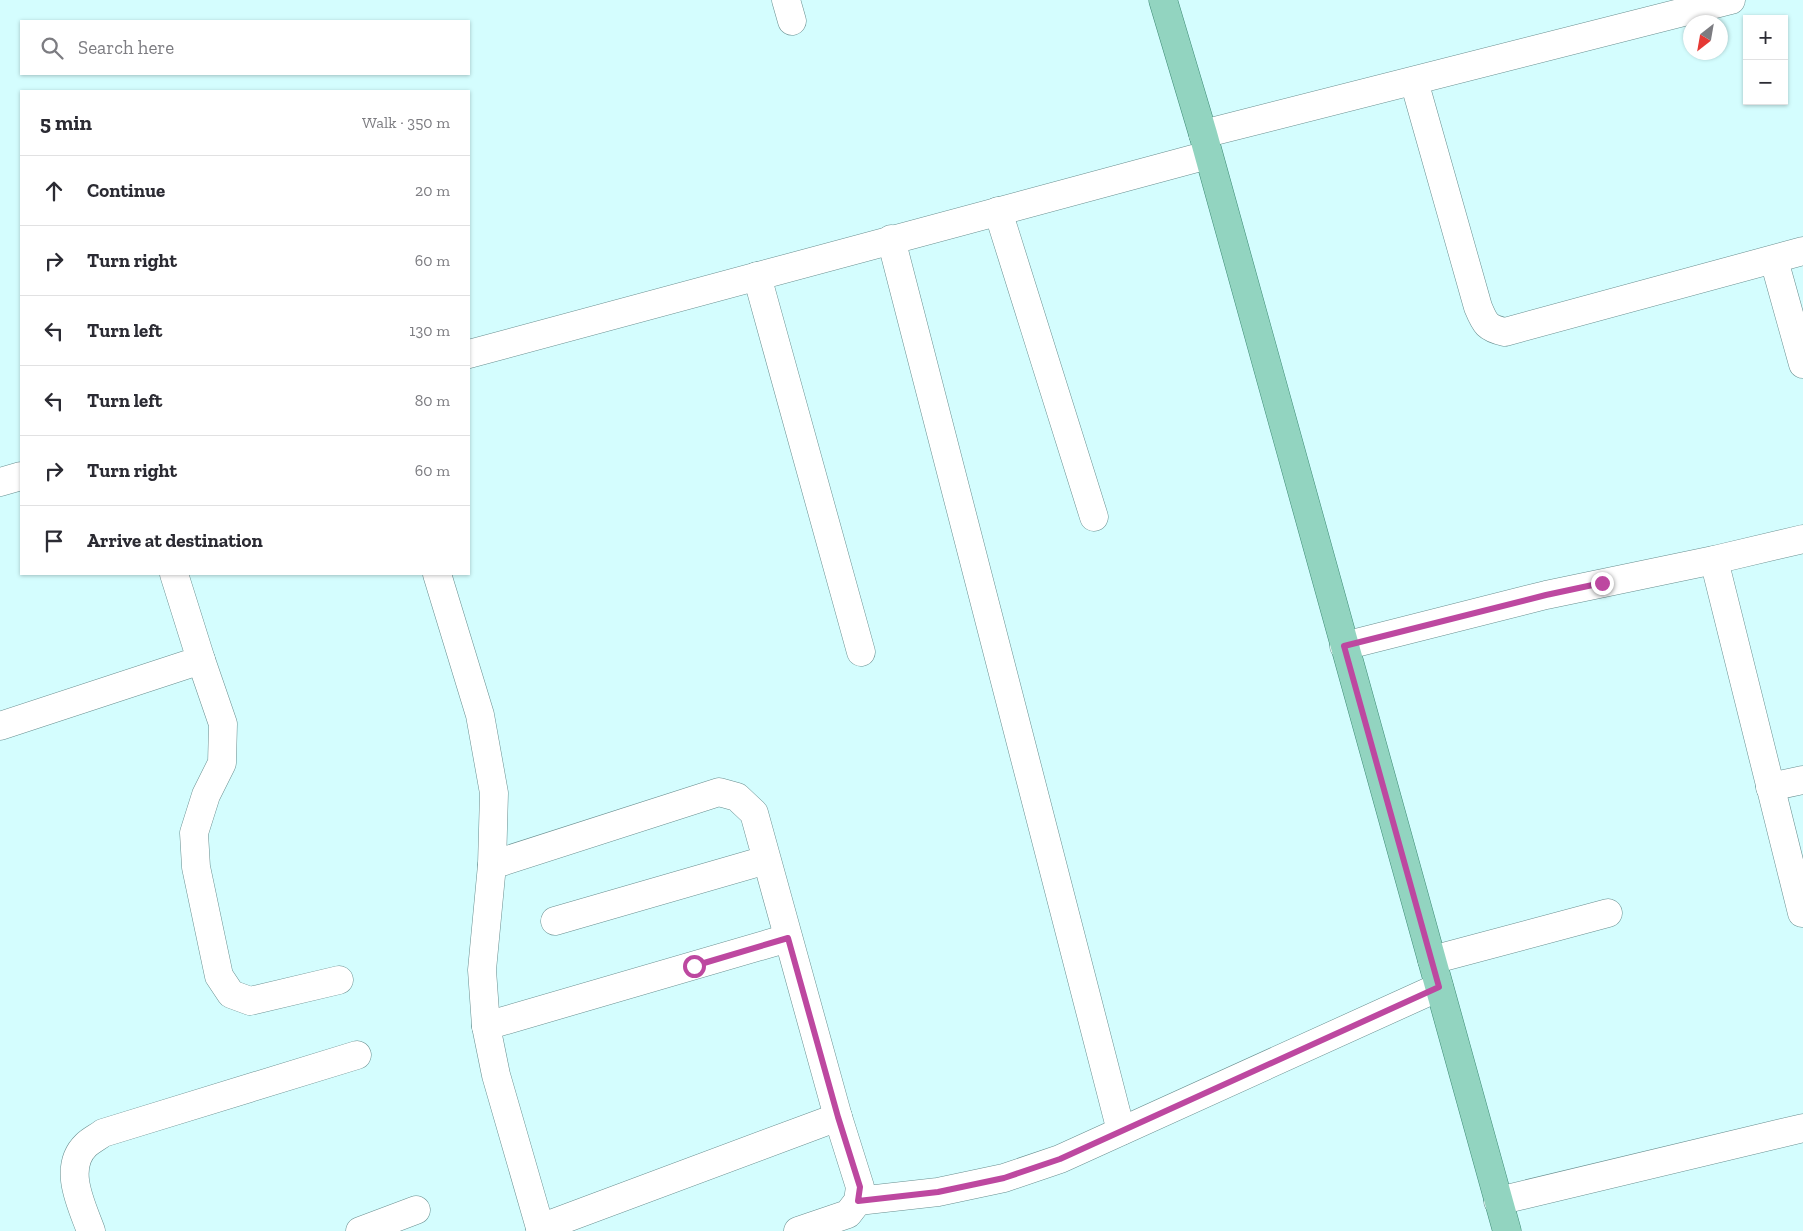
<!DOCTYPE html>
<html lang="en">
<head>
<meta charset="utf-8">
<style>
	:root { --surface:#fff; --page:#f2f2f3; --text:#2b2b33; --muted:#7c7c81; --line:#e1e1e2 }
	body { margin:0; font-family:"Zilla Slab",serif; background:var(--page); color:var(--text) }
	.controls { position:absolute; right:15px; top:15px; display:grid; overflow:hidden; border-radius:0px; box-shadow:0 1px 4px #0004 }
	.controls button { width:45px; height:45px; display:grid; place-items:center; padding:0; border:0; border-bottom:1px solid var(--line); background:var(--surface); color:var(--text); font:25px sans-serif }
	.compass { position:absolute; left:1683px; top:15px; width:45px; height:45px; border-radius:50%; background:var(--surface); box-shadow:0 1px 4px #0004; rotate:211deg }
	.stop { position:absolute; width:15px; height:15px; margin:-11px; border:4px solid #bd48a0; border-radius:50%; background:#fff }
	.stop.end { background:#bd48a0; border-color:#fff; box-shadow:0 1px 5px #0008 }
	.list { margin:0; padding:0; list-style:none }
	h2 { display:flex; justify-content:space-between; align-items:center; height:65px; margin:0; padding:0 20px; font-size:21px }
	h2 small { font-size:16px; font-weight:400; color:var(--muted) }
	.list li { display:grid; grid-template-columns:32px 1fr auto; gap:15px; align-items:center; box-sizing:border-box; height:70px; padding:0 20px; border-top:1px solid var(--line) }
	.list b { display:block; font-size:19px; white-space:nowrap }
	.list em { font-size:16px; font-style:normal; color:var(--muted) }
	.icon { flex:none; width:28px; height:28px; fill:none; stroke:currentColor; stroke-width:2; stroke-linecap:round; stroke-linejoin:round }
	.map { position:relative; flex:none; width:1803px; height:1231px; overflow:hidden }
	.search { position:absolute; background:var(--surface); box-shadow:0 1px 4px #0004; left:20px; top:20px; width:450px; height:55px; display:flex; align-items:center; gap:12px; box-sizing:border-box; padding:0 18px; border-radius:0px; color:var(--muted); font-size:19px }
	.panel { position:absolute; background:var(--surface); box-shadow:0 1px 4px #0004; left:20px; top:90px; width:450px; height:485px; border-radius:0px }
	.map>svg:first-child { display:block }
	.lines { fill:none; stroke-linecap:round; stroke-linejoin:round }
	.minor-casing { stroke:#688e8f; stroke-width:29 }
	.major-casing { stroke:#3d8a75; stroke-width:29 }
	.minor { stroke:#fff; stroke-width:28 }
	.major { stroke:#92d4c0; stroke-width:28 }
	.route { stroke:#bd48a0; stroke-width:6 }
</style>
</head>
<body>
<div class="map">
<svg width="1803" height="1231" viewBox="0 0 1803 1231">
	<rect width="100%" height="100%" fill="#d4fdfe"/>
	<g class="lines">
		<g class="minor-casing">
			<g id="minor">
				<path d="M786,0L792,21"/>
				<path d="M1414,81L1478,307C1485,324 1487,328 1505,332L1803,251"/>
				<path d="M1203,134L1731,0"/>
				<path d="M998,211L1094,517"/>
				<path d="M891,239L1121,1131"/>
				<path d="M1774,260L1803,364"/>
				<path d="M757,276L861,652"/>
				<path d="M469,354L1208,155"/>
				<path d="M0,482L21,476"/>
				<path d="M1714,560L1802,913"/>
				<path d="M437,574L480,715L494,793L492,865L482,970L486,1026L496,1075L541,1231"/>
				<path d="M1344,646L1546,595L1714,560L1803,539"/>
				<path d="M201,660L223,724L222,763L206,795L194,833L196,867L219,976L231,994L250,1001L339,980"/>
				<path d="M0,726L201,660L174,574"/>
				<path d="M1770,787L1803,780"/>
				<path d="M492,865L719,792L737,797L754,813L838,1117L860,1187L858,1201L848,1214L798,1231"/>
				<path d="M555,921L766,860"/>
				<path d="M1432,960L1608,913"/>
				<path d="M486,1026L788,938"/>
				<path d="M858,1201L938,1192L1004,1178L1060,1159L1439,987"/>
				<path d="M1498,1201L1803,1128"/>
				<path d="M540,1228L838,1117"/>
				<path d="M91,1231C82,1206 62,1168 86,1145C91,1140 98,1137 103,1133L357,1055"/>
				<path d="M360,1231L416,1210"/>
			</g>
		</g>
		<g class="major-casing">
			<path id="major" d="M1163,0L1203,134L1507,1231"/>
		</g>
		<use href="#minor" class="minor"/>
		<use href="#major" class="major"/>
	</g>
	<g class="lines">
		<path class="route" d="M694,966L788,938L838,1117L860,1187L858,1201L938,1192L1004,1178L1060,1159L1439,987L1344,646L1546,595L1602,583"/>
	</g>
</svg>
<div class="controls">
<button>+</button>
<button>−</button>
</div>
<svg class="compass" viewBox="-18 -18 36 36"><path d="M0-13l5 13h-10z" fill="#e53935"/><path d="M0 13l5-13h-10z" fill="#7c7c81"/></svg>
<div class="stop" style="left:694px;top:966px"></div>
<div class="stop end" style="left:1602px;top:583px"></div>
<div class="search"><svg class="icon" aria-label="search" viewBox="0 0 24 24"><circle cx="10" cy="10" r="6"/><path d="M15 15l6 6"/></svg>Search here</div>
<section class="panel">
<h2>5 min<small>Walk · 350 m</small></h2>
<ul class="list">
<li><svg class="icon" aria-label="ahead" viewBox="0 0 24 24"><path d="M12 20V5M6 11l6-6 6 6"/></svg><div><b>Continue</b></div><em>20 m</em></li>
<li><svg class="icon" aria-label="right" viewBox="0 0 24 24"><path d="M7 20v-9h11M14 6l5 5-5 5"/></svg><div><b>Turn right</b></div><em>60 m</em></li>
<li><svg class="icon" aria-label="left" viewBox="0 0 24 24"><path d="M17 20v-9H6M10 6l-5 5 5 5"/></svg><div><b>Turn left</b></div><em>130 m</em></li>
<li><svg class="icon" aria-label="left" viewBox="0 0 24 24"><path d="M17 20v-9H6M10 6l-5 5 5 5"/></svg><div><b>Turn left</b></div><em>80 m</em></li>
<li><svg class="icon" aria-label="right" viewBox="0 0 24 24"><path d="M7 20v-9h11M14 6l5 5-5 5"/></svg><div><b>Turn right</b></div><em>60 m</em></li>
<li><svg class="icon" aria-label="arrive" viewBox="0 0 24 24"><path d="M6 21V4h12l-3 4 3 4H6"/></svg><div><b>Arrive at destination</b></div></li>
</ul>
</section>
</div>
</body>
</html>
